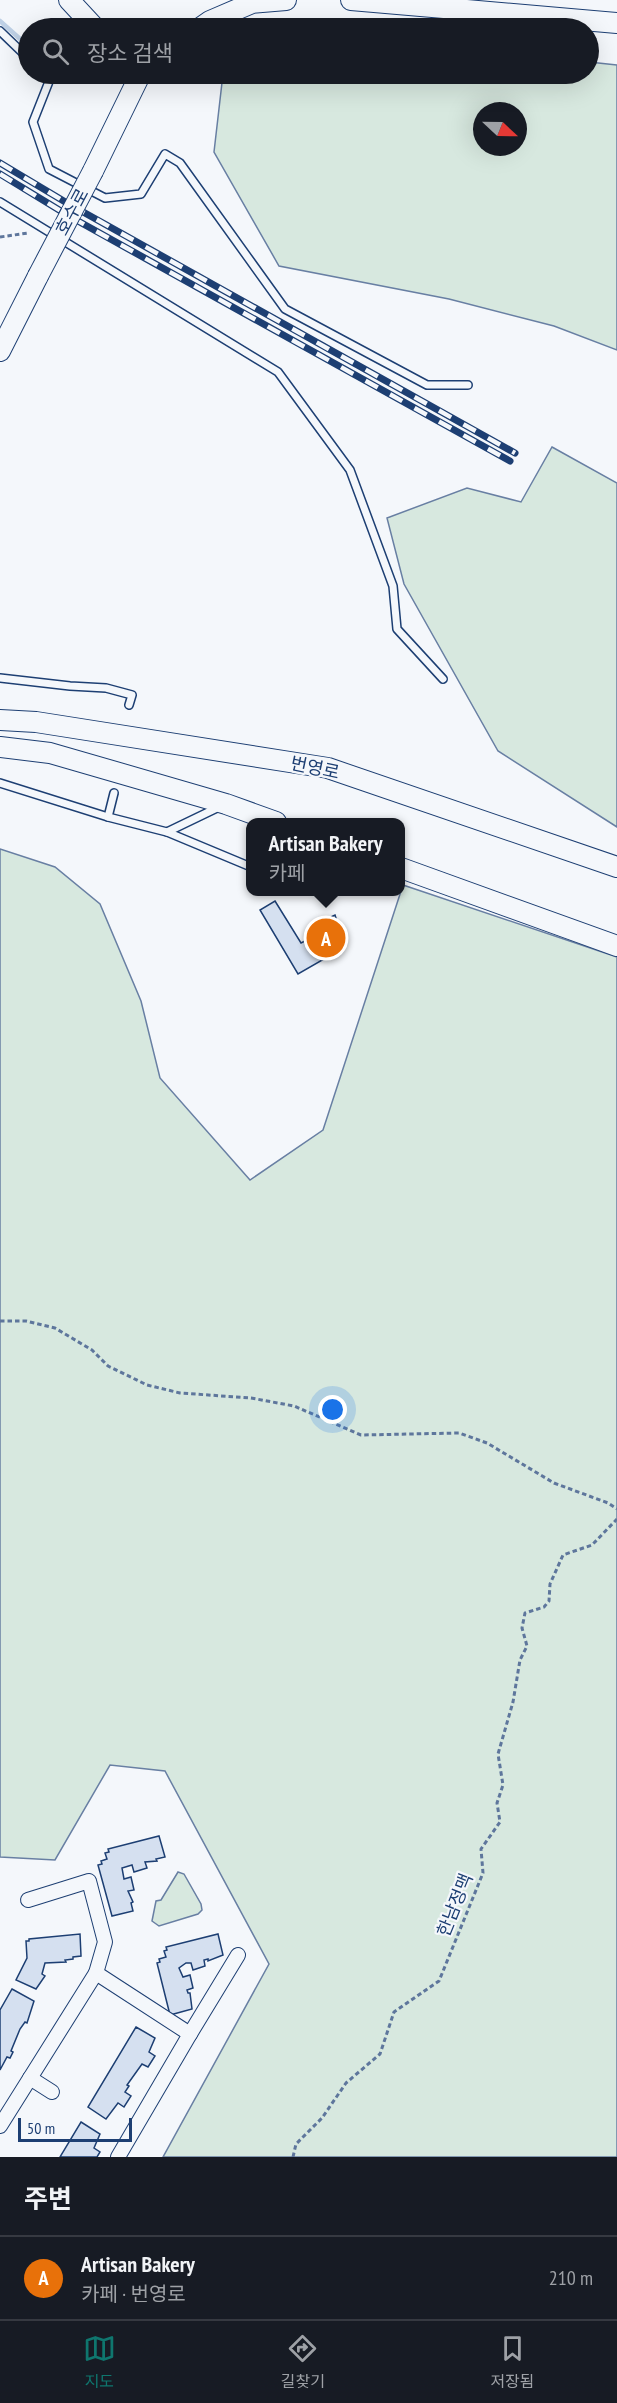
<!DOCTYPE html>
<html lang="ko">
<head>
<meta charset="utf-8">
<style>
	:root { --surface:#171b24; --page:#20242c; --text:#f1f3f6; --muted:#9ea1a6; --line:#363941; --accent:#0f766e }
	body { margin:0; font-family:"PT Sans Narrow","Noto Sans KR",sans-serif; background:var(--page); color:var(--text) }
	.compass { position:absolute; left:473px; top:102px; width:54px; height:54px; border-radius:50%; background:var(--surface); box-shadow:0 6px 24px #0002; rotate:112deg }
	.scale { position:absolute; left:18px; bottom:15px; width:114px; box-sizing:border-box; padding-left:6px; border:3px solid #1d3f73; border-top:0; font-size:16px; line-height:21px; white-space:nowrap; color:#1d3f73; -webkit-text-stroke:4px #f4f7fb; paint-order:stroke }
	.you { position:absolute; left:333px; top:1410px; width:21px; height:21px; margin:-15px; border:4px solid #fff; border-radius:50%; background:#1a73e8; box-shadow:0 0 0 9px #1a73e833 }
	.badge { display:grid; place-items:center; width:39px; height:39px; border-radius:50%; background:var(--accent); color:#fff; font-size:20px; font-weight:700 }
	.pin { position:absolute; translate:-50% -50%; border:3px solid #fff; box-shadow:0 2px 6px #0006 }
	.popup { position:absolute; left:246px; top:818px; width:159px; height:78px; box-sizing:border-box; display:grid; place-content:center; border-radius:12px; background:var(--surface); filter:drop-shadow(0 2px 4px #0005); font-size:20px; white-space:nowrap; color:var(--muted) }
	.popup b { font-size:22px; color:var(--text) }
	.popup::after { content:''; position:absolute; left:50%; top:100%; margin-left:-12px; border:12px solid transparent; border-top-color:var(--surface) }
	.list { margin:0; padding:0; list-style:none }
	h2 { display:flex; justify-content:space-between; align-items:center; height:78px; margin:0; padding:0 24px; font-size:26px }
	h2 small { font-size:20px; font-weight:400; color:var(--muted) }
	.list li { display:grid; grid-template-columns:39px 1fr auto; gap:18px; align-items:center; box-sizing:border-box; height:84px; padding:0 24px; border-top:2px solid var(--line) }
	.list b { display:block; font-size:22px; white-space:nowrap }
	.list p { margin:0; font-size:20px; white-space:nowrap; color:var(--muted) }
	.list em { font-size:20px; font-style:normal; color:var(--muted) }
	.icon { flex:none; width:33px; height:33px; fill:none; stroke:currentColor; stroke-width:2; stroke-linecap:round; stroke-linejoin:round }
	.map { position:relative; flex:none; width:617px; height:2157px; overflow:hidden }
	.search { position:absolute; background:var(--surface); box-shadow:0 6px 24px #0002; left:18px; right:18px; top:18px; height:66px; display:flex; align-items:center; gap:15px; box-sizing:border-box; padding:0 21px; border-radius:33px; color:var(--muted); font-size:22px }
	.sheet { height:162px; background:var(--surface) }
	nav { display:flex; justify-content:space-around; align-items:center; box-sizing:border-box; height:84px; border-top:2px solid var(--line); background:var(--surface); font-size:16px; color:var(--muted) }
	nav a { display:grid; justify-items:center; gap:3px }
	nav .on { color:var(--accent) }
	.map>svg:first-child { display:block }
	.green { fill:#d7e8df; stroke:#687fa3; stroke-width:1.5; fill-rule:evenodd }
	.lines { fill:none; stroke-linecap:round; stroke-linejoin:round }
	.stream { stroke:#bed0e5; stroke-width:4.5 }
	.building { fill:#d5e0f0; stroke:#1d3f73; stroke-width:1.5 }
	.lane-casing { stroke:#1d3f73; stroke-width:10 }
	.street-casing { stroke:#1d3f73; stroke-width:16 }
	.secondary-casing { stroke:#1d3f73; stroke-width:22 }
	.path { stroke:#5e769c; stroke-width:3; stroke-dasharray:4.5 3; stroke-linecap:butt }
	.lane { stroke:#f4f7fb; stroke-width:7 }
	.street { stroke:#f4f7fb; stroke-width:14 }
	.secondary { stroke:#f4f7fb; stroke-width:20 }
	.rail-casing { stroke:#1d3f73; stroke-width:7 }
	.rail { stroke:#f4f7fb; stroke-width:4.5; stroke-dasharray:14; stroke-linecap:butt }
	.secondary-bridge-casing { stroke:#1d3f73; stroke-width:22; stroke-linecap:butt }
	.secondary-bridge { stroke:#f4f7fb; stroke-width:20 }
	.labels { text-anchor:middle; stroke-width:4.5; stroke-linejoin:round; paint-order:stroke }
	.street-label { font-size:18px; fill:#1d3f73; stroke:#f4f7fb }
</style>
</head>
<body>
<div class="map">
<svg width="617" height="2157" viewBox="0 0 617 2157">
	<rect width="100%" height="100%" fill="#f4f7fb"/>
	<g class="green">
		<path d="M589,62L617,65V350L554,326L449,299L279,266L214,152L223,74H588ZM482,111H518V147H482Z"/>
		<path d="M552,447L617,483V827L498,751L404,584L387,518L467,488L521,502Z"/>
		<path d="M0,849L55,867L100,904L141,1001L160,1078L250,1180L323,1130L403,885L617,957V2157H163L269,1964L165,1771L110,1765L55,1860L0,1857Z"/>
		<path d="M178,1872L184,1874L201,1904L202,1910L198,1914L159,1926L152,1921L156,1901L161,1900Z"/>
	</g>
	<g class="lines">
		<path class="stream" d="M0,21L28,46"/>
	</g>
	<g class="building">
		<path d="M275,901L301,943L319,934L316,924L335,915L345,947L298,974L260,910Z"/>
		<path d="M159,1836L165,1857L156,1859L157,1861L145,1862L147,1868L134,1872L132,1865L122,1868L124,1879L131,1877L134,1890L128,1891L133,1902L131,1903L133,1911L112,1916L98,1865L102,1864L101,1861L107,1859L105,1853L109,1852L108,1849Z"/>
		<path d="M80,1934L81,1956L73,1957V1959L65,1960L66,1962L45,1963L42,1974L45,1976L36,1989L16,1980L27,1958L26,1941H29V1939Z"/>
		<path d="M218,1934L223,1955L208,1961V1959L204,1960L205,1966L193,1970L191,1963H186L179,1968L183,1977L190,1975L193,1988L187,1990L188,1993H190L192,2009L170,2015L157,1963L160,1962L159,1959L166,1957L164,1951L167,1950L166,1947Z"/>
		<path d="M12,1989L34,2001L27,2023L25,2022L20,2029L11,2051L13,2052L10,2058L7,2057L0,2070V2010Z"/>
		<path d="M136,2027L155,2038L149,2052L155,2056L148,2067L142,2064L127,2085L129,2086L125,2092L131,2096L124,2107L118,2103L106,2119L88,2107Z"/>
		<path d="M81,2122L100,2134L94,2148L100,2152L97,2157H60Z"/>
	</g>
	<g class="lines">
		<g class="lane-casing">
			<g id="lane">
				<path d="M0,31L28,58"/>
				<path d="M44,74L50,79L33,122L49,169L105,198L141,194L165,154L180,163L285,309L427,385H468"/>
				<path d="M0,202L278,372L350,470L393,586L397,629L443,679"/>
				<path d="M0,678L70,686L106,688L132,695L129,705"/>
				<path d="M0,783L108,817L167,832L221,806"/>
				<path d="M108,817L114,793"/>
				<path d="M167,832L251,867"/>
			</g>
		</g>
		<g class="street-casing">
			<g id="street">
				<path d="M28,1900L89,1881L105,1942L96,1973"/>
				<path d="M190,2034L238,1955"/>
				<path d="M30,2078L52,2092"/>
				<path d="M0,2126L96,1973L190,2034L118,2157"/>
			</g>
		</g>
		<g class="secondary-casing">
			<g id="secondary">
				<path d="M69,0L95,28"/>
				<path d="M351,0L617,23"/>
				<path d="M200,28L210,21L252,3L286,0"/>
				<path d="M93,171L139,77L136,74"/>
				<path d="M0,351L38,276"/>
				<path d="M0,720L36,722L328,768L617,867"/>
				<path d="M0,747L50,753L226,804L276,822"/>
				<path d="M401,868L617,946"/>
			</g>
		</g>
		<g class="path">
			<path d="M0,237L28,233"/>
			<path d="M0,1321H26L55,1328L92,1350L108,1366L147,1385L180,1393L251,1398L294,1406L361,1435L459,1433L487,1443L554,1483L608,1503L617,1509"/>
			<path d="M293,2157L296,2144L322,2118L346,2083L380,2054L394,2012L439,1981L483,1873L481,1849L500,1822L497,1803L503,1785L498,1754L513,1702L520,1660L527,1646L522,1628L525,1613L544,1607L549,1601L550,1584L563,1555L592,1545L617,1519"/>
		</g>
		<use href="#lane" class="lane"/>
		<use href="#street" class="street"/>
		<use href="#secondary" class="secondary"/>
		<g class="rail-casing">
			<g id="rail">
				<path d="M0,163L67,203L515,453"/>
				<path d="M0,174L69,216L510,461"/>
			</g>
		</g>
		<use href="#rail" class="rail"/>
		<g class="secondary-bridge-casing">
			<path id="secondary-bridge" d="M38,276L93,171"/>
		</g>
		<use href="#secondary-bridge" class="secondary-bridge"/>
	</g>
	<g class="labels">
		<g class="street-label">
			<text transform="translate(72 212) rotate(-62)" y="6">호수로</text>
			<text transform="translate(315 768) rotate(12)" y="6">번영로</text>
			<text transform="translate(455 1905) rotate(-68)" y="6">한남정맥</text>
		</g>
	</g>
</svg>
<svg class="compass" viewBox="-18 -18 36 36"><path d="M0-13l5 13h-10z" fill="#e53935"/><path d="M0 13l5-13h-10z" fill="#9ea1a6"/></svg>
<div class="scale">50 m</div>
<div class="you"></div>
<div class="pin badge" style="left:326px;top:938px;background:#e8710a">A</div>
<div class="popup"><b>Artisan Bakery</b>카페</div>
<div class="search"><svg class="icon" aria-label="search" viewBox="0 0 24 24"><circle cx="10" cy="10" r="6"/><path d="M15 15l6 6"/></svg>장소 검색</div>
</div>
<section class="sheet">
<h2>주변<small></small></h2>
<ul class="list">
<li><span class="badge" style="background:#e8710a">A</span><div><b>Artisan Bakery</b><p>카페 · 번영로</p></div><em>210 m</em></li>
</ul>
</section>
<nav>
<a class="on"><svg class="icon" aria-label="map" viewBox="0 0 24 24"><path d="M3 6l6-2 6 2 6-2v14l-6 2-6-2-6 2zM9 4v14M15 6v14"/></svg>지도</a>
<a><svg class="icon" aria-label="directions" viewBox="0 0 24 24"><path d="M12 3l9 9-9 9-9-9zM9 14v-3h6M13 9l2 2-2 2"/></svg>길찾기</a>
<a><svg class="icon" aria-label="saved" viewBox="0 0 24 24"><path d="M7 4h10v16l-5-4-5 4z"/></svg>저장됨</a>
</nav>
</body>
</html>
